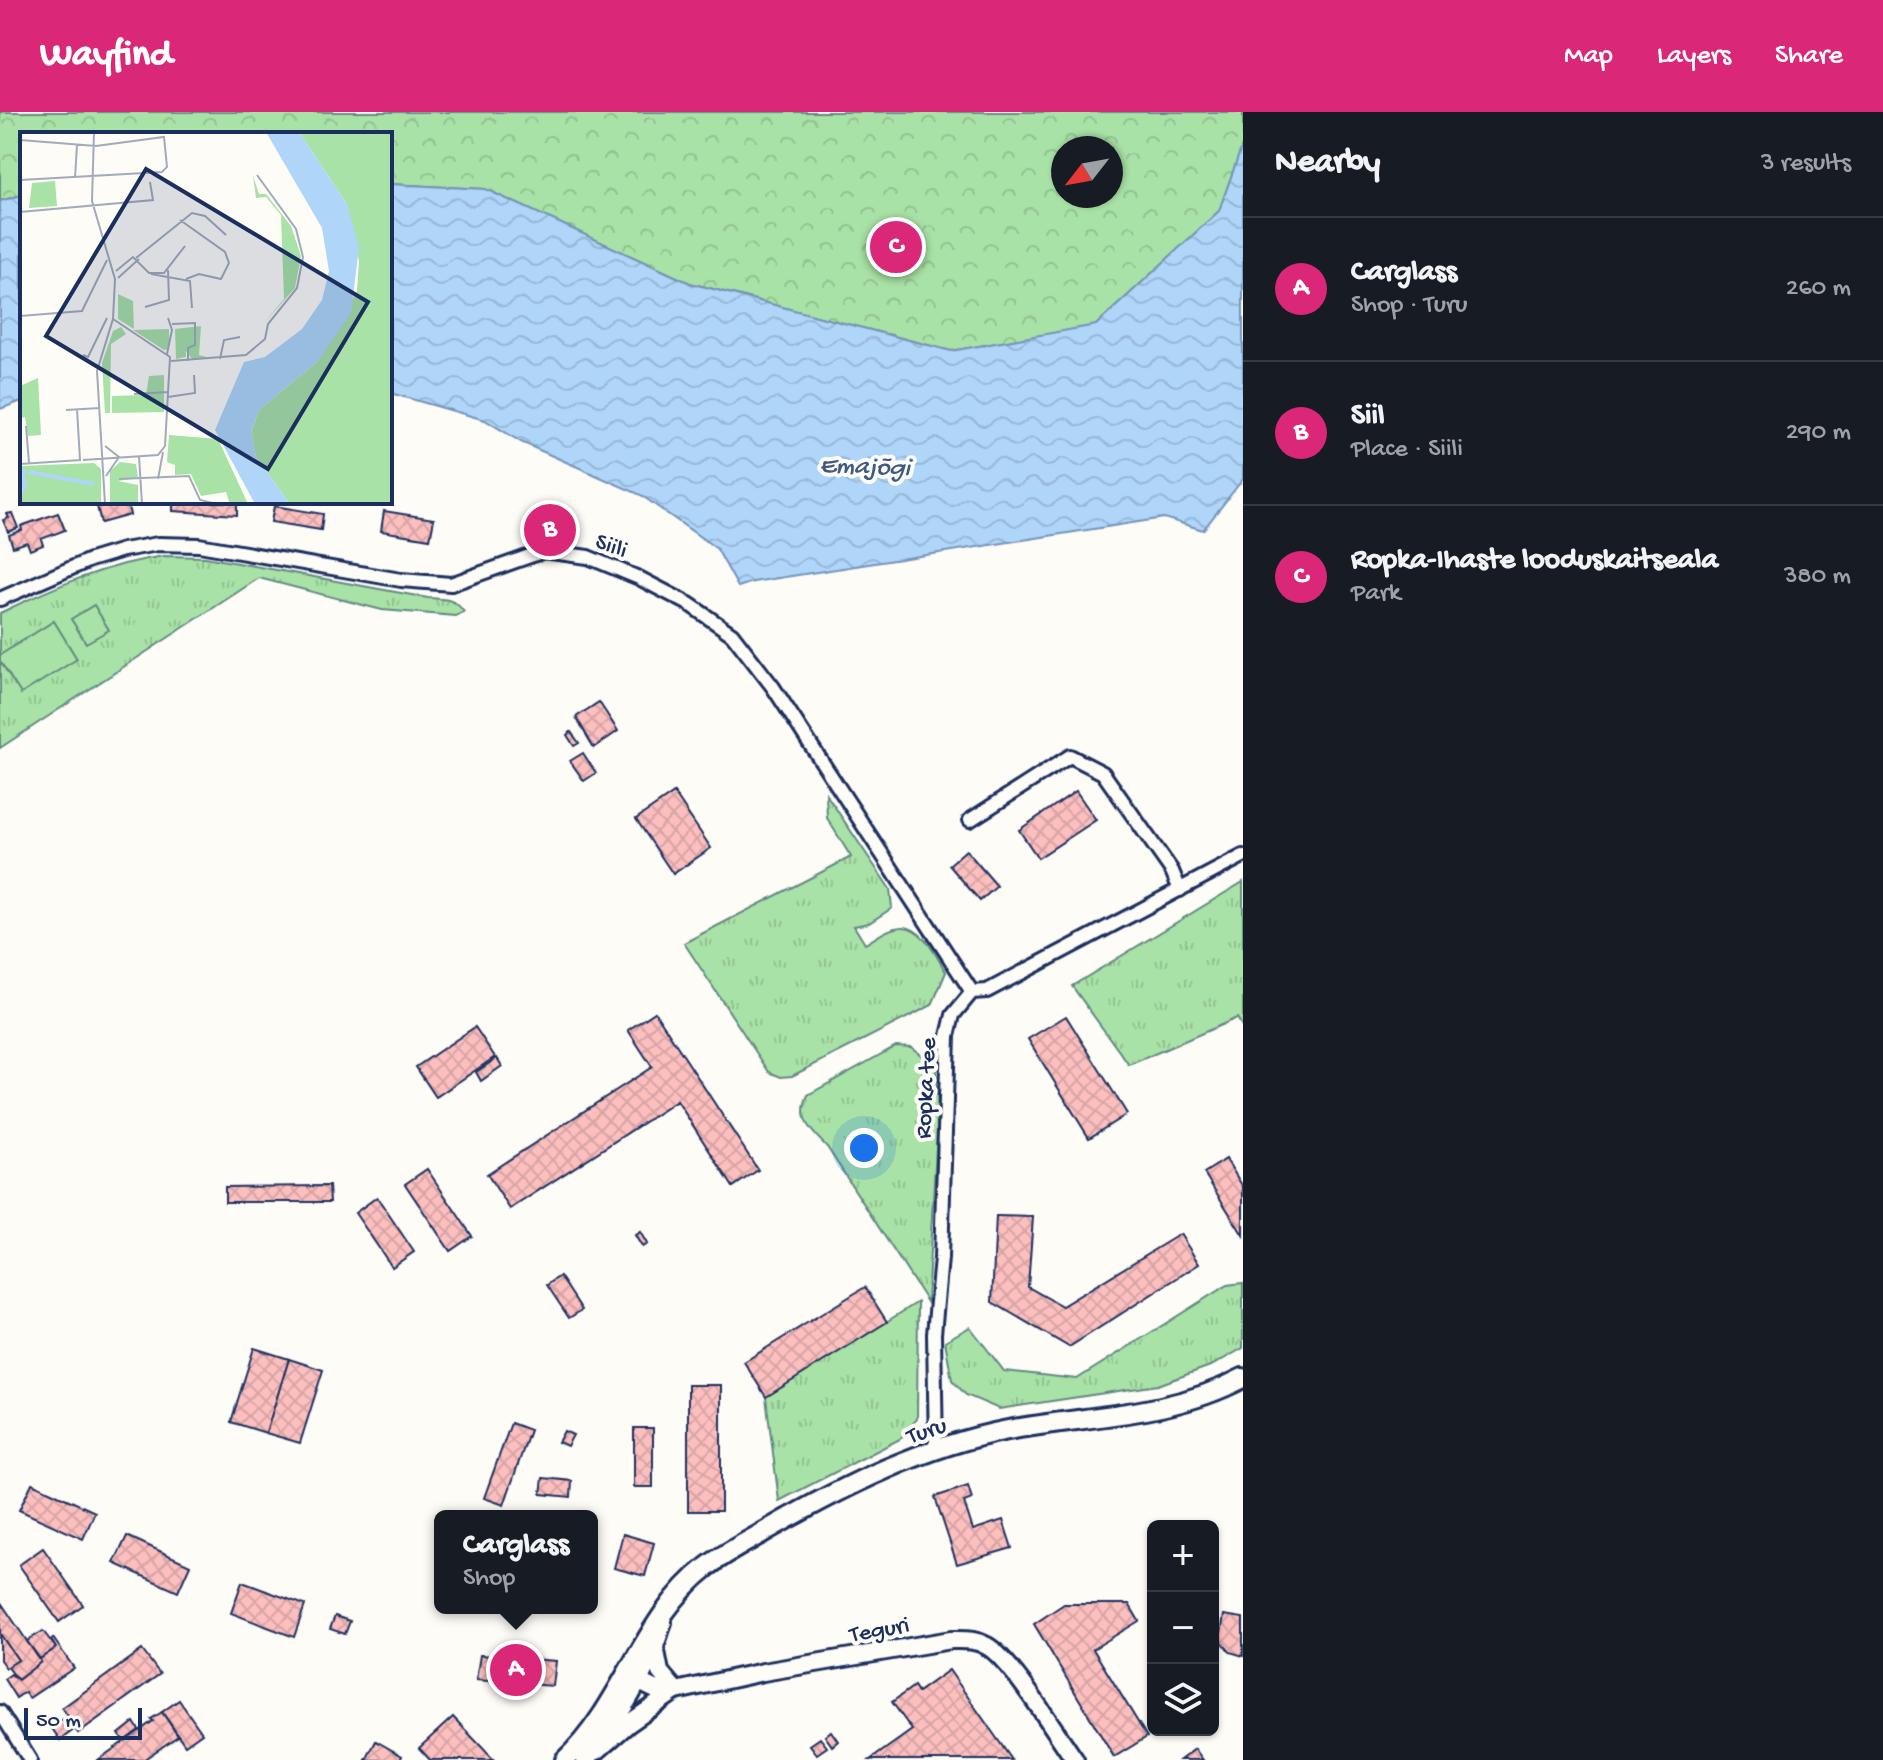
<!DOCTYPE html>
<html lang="en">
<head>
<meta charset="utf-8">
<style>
	:root { --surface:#171b24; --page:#20242c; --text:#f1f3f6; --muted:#9ea1a6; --line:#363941; --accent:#db2777 }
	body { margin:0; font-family:"Gochi Hand",sans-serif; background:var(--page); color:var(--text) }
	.controls { position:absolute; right:24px; bottom:24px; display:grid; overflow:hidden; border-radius:12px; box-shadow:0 2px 6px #0004 }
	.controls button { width:72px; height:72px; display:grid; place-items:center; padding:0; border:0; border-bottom:2px solid var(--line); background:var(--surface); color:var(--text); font:40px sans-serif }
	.compass { position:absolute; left:1051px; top:24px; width:72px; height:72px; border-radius:50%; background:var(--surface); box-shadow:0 2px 6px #0004; rotate:239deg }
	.scale { position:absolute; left:24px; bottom:20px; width:118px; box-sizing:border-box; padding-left:8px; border:4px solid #1b2f5e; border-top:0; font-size:22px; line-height:28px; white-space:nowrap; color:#1b2f5e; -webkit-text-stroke:6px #fdfcf7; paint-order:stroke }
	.you { position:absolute; left:864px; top:1036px; width:28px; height:28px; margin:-20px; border:6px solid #fff; border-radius:50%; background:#1a73e8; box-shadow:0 0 0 12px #1a73e833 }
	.badge { display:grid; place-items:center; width:52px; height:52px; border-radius:50%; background:var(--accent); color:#fff; font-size:26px; font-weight:700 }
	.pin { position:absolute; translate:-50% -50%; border:4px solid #fff; box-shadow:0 2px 8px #0006 }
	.popup { position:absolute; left:434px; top:1398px; width:164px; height:104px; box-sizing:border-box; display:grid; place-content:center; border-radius:12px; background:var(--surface); filter:drop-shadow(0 2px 6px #0005); font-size:26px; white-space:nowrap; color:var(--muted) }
	.popup b { font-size:30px; color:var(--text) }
	.popup::after { content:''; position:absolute; left:50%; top:100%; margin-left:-16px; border:16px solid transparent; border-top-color:var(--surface) }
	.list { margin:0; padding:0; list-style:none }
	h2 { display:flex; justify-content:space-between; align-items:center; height:104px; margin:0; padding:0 32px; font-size:34px }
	h2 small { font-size:26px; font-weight:400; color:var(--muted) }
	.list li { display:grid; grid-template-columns:52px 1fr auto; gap:24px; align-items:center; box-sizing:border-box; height:144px; padding:0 32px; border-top:2px solid var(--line) }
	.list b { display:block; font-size:30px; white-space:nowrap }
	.list p { margin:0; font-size:26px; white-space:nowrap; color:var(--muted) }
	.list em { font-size:26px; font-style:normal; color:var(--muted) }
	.icon { flex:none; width:44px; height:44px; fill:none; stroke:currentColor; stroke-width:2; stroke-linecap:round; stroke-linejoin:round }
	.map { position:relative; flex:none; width:1243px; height:1648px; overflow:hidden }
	header { display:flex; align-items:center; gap:48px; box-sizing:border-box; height:112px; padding:0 40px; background:var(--accent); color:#fff }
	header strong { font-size:38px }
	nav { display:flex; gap:44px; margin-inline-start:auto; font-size:28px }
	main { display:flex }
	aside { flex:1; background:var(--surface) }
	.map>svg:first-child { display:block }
	.grass { fill:url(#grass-tufts); stroke:#628882; stroke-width:2 }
	.park { fill:url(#park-crowns); stroke:#628882; stroke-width:2; fill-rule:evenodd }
	.pitch { fill:#a9e2a6; stroke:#628882; stroke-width:2 }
	.water { fill:url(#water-waves); stroke:#7493ba; stroke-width:2 }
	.building { fill:url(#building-cross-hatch); stroke:#1b2f5e; stroke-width:2 }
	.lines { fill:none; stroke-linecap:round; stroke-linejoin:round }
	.minor-casing { stroke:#1b2f5e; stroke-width:18 }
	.tertiary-casing { stroke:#1b2f5e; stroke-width:22 }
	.secondary-casing { stroke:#1b2f5e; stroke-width:24 }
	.minor { stroke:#fdfcf7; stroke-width:12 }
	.tertiary { stroke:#fdfcf7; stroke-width:16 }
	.secondary { stroke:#fdfcf7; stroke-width:18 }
	.labels { text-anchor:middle; stroke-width:8; stroke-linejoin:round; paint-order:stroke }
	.street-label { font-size:24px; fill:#1b2f5e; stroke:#fdfcf7 }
	.water-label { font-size:26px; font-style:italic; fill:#405884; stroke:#fdfcf7 }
	.inset-river { fill:none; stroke:#afd5f8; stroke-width:4 }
	.inset-road { fill:none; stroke:#a3aaba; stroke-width:2 }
	.view { fill:#1b2f5e; fill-opacity:0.15; stroke:#1b2f5e; stroke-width:4 }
	.inset-edge { fill:none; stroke:#1b2f5e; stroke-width:4 }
</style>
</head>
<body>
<header>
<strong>Wayfind</strong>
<nav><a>Map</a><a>Layers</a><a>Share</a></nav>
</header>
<main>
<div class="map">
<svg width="1243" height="1648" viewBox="0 0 1243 1648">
	<defs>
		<pattern id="grass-tufts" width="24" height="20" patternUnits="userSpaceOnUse" patternTransform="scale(2)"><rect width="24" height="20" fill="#a9e2a6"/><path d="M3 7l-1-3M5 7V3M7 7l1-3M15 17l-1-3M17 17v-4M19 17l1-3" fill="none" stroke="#91c291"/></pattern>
		<pattern id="park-crowns" width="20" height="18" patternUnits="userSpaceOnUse" patternTransform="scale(2)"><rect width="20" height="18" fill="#a9e2a6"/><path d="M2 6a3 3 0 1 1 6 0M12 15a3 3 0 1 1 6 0" fill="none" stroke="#91c291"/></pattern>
		<pattern id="water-waves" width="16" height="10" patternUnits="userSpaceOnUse" patternTransform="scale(2)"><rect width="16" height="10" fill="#afd5f8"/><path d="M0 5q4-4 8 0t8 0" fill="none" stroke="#96b7d7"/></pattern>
		<pattern id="building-cross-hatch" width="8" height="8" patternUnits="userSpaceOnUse" patternTransform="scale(2)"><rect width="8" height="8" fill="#fcbfbe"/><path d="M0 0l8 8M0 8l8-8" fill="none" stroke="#d7a4a6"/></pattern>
	</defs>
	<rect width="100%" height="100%" fill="#fdfcf7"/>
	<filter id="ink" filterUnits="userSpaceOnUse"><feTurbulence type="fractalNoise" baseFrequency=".0125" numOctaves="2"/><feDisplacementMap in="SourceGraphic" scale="16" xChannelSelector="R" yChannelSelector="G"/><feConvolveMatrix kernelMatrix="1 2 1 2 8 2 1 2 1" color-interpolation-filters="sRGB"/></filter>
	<g filter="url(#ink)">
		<g class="grass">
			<path d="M164,444L205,445L428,486C445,487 454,486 464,500L456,504L382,498L259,466L0,636V501C51,476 107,452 164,444Z"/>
			<path d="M826,682L890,777L892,796L869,811L854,814L865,832C876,826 887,816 901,815C922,813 937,845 946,860L932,893L792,964L781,965L769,960L684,831L851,745L827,706Z"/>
			<path d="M1243,770V916L1237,906L1129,953L1072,874Z"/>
			<path d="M896,934L911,935L936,955L938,1002L927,1190L827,1035C810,1018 797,1007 808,983Z"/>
			<path d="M1243,1171V1236L1213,1253L1158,1273L999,1297L966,1283L952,1268L945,1229L970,1215L1004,1259L1077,1267L1227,1173Z"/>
			<path d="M918,1190L917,1307L900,1327L779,1389L766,1285Z"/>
		</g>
		<path class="park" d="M0,0H1243V31L1219,99L1095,214L951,239L690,171L485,77L390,72V22H22V83L0,89ZM1063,36H1111V84H1063Z"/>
		<g class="pitch">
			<path d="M94,493L109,518L86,531L71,507Z"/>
			<path d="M54,509L77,547L21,582L0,549V543Z"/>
		</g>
		<g class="water">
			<path d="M1243,31V367L1203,418L1164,406L753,470L738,475L717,437L641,383L521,330L485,308L390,281V72L485,77L690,171L951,239L1096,213L1219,99Z"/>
			<path d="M22,83V289L0,297V89Z"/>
		</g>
		<g class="building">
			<path d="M96,390H127L130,403L101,411Z"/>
			<path d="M173,390H237V403L173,399Z"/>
			<path d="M274,394L323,402L321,418L271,410Z"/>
			<path d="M384,399L434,407L430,427L381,419Z"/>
			<path d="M12,401L18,416L8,420L3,408L9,406L7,402Z"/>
			<path d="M58,401L65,418L41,427L43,433L30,438L27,430L13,435L9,423L22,418L21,414Z"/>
			<path d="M599,590L618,619L594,636L576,605Z"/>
			<path d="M571,620L579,631L574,634L567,623Z"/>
			<path d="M583,641L596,661L584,669L570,649Z"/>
			<path d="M1076,679L1096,708L1038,746L1019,718Z"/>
			<path d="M674,681L711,736L673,762L636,707Z"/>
			<path d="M966,738L997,774L980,789L949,753Z"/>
			<path d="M655,900L758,1058L733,1075L677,989L510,1097L487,1062L652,955L628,918Z"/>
			<path d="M1066,904L1127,1002L1089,1026L1028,927Z"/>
			<path d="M475,915L495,945L436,985L416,955Z"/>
			<path d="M497,946L502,954L481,969L476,960Z"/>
			<path d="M1226,1047L1243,1075V1123L1204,1061Z"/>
			<path d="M427,1057L472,1124L450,1139L405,1072Z"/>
			<path d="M329,1074L330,1090H225V1075Z"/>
			<path d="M377,1085L414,1140L392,1155L355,1101Z"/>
			<path d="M996,1104L1033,1105L1028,1175L1062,1194L1180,1122L1199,1152L1069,1235L992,1190Z"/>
			<path d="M640,1120L647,1132L642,1135L635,1123Z"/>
			<path d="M560,1164L582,1198L569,1206L547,1173Z"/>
			<path d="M865,1175L887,1210L766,1285L744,1250Z"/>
			<path d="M254,1236L289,1247L266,1321L231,1310Z"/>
			<path d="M289,1247L323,1258L300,1331L266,1321Z"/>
			<rect x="688" y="1273" width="33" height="126"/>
			<path d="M511,1311L530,1318L504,1393L484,1386Z"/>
			<rect x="634" y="1316" width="19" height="59"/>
			<path d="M564,1319L573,1323L567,1334L558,1330Z"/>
			<path d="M543,1366L572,1369L571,1385L541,1382Z"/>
			<path d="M32,1371L95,1400L83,1427L19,1398Z"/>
			<path d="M968,1374L972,1387L964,1390L973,1418L1003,1408L1012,1436L957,1452L935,1385Z"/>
			<path d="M623,1422L654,1431L645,1464L614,1456Z"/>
			<path d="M127,1424L190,1453L178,1480L114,1451Z"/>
			<path d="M43,1436L83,1493L59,1510L19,1453Z"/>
			<path d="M242,1470L305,1493L294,1525L231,1501Z"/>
			<path d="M0,1489L41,1550L18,1568L7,1554L18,1548L0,1522Z"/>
			<path d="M1064,1492H1129L1139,1509L1093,1537L1147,1625L1114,1645L1034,1512Z"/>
			<path d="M1224,1503L1243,1506V1544L1230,1540L1220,1527Z"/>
			<path d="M335,1504L350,1509L345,1522L330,1517Z"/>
			<path d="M43,1519L56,1536L40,1547L27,1529Z"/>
			<path d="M0,1522L18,1548L6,1556L0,1548Z"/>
			<path d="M53,1526L74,1556L29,1586L25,1580L16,1586L4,1567L11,1562L18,1568L41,1550L40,1547L56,1536L51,1528Z"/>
			<path d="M142,1538L160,1562L78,1621L75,1617L60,1628L51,1615L68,1604L62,1596Z"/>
			<path d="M480,1543L556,1549L553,1574L476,1568Z"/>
			<path d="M949,1558L1012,1648H870L912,1618L892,1590L914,1574L918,1580Z"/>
			<path d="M179,1588L202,1621L185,1633L162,1600Z"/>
			<path d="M162,1600L178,1624L143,1648H98L153,1609L151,1607Z"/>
			<path d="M453,1605L494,1648H430L419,1636Z"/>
			<path d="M134,1610L139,1618L124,1629L119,1622Z"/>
			<path d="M831,1619L838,1629L832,1634L825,1624Z"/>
			<path d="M820,1626L827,1635L817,1642L810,1633Z"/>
			<path d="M376,1629L402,1644L400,1648H366Z"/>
			<path d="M1195,1637L1203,1648H1180Z"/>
		</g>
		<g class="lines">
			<g class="minor-casing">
				<g id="minor">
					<path d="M0,487L90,448L123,438L158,432L199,433L401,468L451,472L544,439L588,445L639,466L689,492L732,522L773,575L972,880"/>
					<path d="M970,708L1070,644L1103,661L1172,759L1180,778"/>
					<path d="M936,1337L934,1222L941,1146L948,924L953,903L972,880L987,879L1243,744"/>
					<path d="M0,1600L30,1648"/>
				</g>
			</g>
			<g class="tertiary-casing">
				<g id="tertiary">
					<path d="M655,1534L660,1560L676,1579"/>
					<path d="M627,1564L660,1580L676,1579L763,1560L951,1528C964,1528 975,1527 987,1534C1011,1547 1057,1623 1075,1648"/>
					<path d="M597,1639L628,1612L674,1580"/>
				</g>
			</g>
			<g class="secondary-casing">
				<g id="secondary">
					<path d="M565,1648C624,1593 642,1505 707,1455C726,1440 749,1429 769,1417C844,1374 924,1334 1008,1318C1088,1303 1170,1305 1243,1266"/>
					<path d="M586,1648C617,1605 647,1563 662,1510"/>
				</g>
			</g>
			<use href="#minor" class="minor"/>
			<use href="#tertiary" class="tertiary"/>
			<use href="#secondary" class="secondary"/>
		</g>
	</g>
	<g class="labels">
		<g class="street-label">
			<text transform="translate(612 432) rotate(20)" y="8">Siili</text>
			<text transform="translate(924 976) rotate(-87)" y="8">Ropka tee</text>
			<text transform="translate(926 1317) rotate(-19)" y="8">Turu</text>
			<text transform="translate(879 1516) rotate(-10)" y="8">Teguri</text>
		</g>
		<g class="water-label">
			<text transform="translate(865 352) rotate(2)" y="9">Emajõgi</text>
		</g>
	</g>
	<g transform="translate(20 20)">
		<rect width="372" height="372" fill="#fdfcf7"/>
		<path d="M233,44L239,62H246L271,94L281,124L275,156L243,192L264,167L261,83L246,65L236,66ZM35,49L37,74L9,76L12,51ZM98,162L113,169L114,197L98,187ZM181,194L179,223L190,226L172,227L166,219V225L156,227L155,197ZM101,195L106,202L91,212L90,281H85L82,231L93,199ZM149,197V217L144,218L113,198ZM144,243V280L92,281V264L126,263L129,244ZM149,303L198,307L228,372H210L206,360L181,364L171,342L155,343V333L147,330ZM100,330L116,332L118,346L98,349L118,353V372H90V339Z" fill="#a9e2a6"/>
		<path d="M279,0H372V372H270L236,325L231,300L239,278L298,229L337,159L339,129L327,72ZM18,246L21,303L8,304L5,285L0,286V254ZM74,331L81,337V372H0V334Z" fill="#a9e2a6"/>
		<path d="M246,0H279L327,72L339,115L331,181L298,229L239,278L231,299L236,325L270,372H235L195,298L224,230L245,225L282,197L302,168L309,139L302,96Z" fill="#afd5f8"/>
		<path class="inset-river" d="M9,340L74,352M0,363L5,354L2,339L6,340"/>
		<path class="inset-road" d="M74,0L72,69L95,147L93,187L77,239L85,372M0,8L76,14L144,5L147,35L142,40L0,48M55,46L57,13M0,80L133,68L130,50M160,88L205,120L209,131L201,147L179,142L166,147M116,126L172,81L185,84L206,103M96,139L113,125L129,141H144L165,114M131,142L170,149L172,176M98,146L119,127M125,175L149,168L148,138M0,184L62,179L87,128M152,192L175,191V213L168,216V229M147,222L152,198L148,186M63,223L68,225L87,186M200,227L204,208L220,205M151,229L226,223L245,207L248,192L277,156L283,125L276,97L237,43M114,262L148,260M148,265L175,261L174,243M57,277L60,328M46,278L80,276M6,294L9,331M85,314L99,325L86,344M119,324L122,372M63,328L138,323L145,314L150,225L93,187M0,332L61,328M99,347L169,344L180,368L197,372M138,347L143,320"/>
		<path class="view" d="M126,37L348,170L248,337L26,204Z"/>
		<rect width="372" height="372" class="inset-edge"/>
	</g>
</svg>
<div class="controls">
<button>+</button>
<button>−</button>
<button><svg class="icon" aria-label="layers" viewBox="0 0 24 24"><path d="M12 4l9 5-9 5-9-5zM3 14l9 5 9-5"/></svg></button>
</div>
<svg class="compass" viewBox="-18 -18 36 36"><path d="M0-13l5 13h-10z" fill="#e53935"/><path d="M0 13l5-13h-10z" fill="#9ea1a6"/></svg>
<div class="scale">50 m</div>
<div class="you"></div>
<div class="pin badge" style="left:516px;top:1558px">A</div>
<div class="popup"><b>Carglass</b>Shop</div>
<div class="pin badge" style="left:550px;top:418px">B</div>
<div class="pin badge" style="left:896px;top:135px">C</div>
</div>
<aside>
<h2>Nearby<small>3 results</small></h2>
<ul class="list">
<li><span class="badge">A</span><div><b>Carglass</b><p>Shop · Turu</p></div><em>260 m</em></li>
<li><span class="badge">B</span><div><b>Siil</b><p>Place · Siili</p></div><em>290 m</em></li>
<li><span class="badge">C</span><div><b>Ropka-Ihaste looduskaitseala</b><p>Park</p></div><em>380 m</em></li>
</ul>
</aside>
</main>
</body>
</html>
